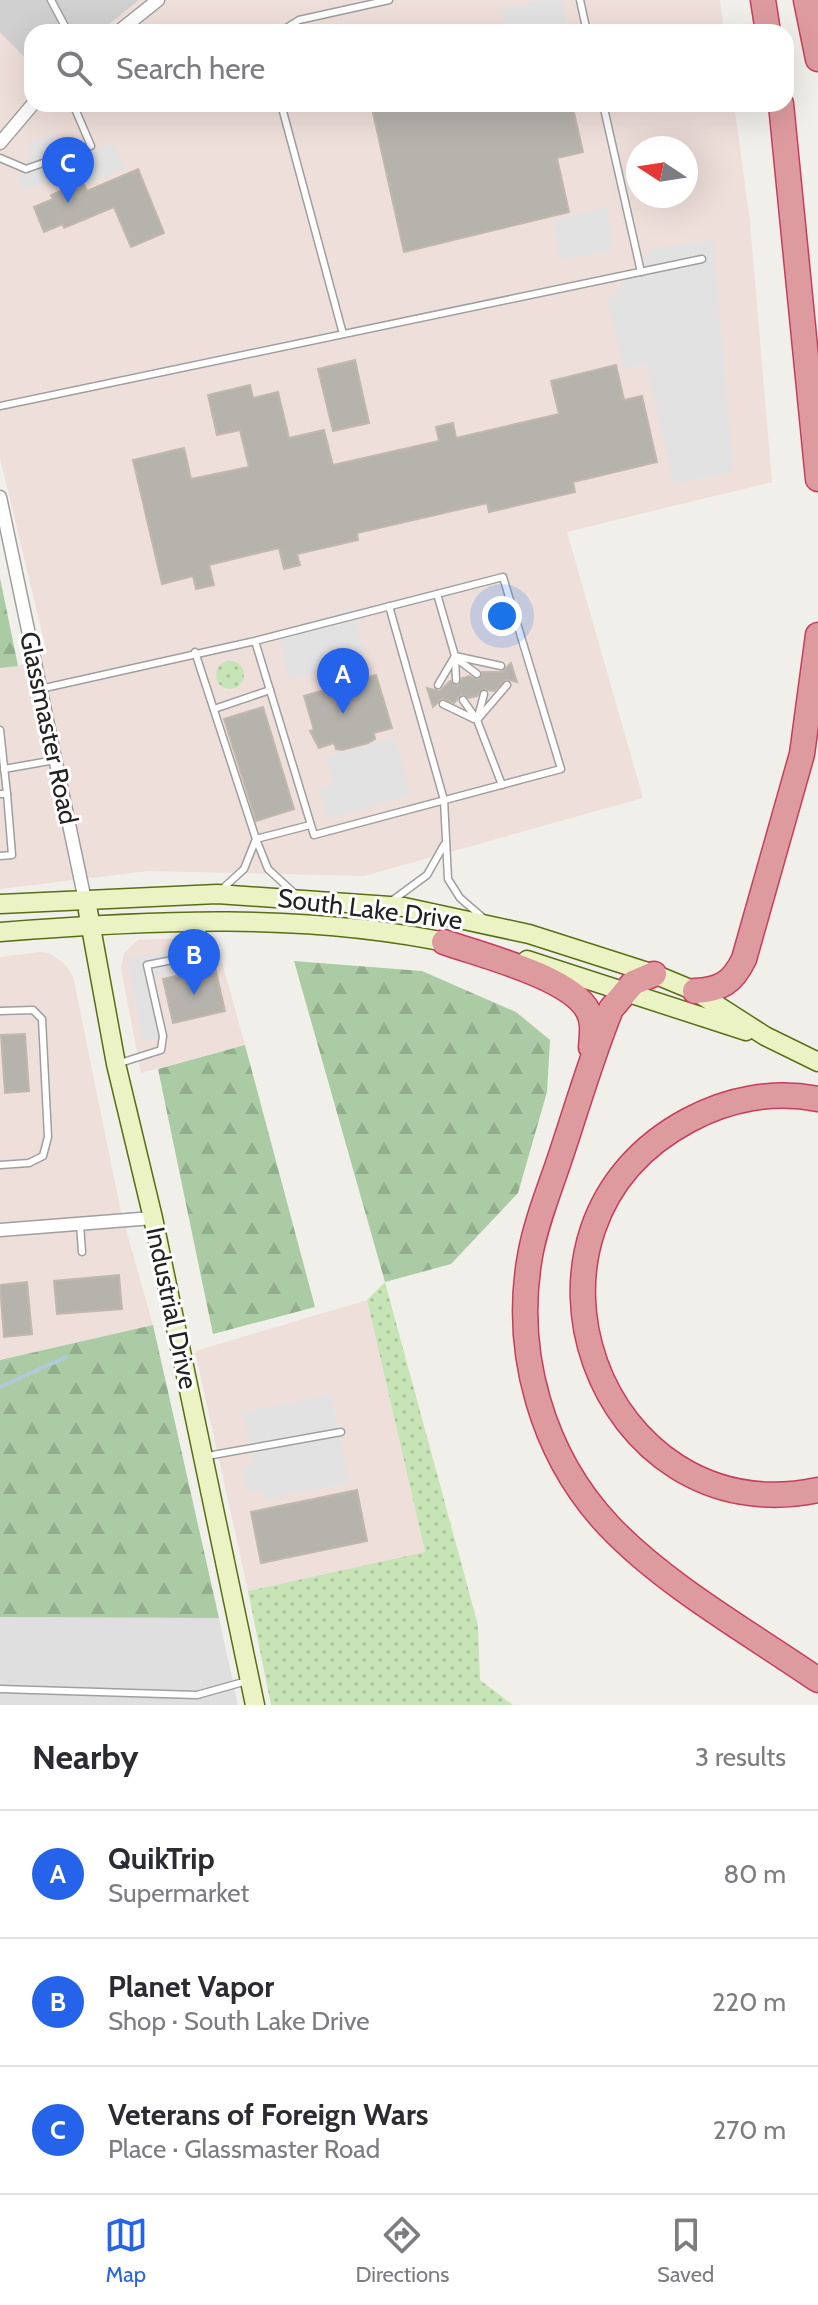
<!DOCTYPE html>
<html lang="en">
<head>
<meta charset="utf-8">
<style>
	:root { --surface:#fff; --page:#f2f2f3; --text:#2b2b33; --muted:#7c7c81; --line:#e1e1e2; --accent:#2563eb }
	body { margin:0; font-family:Cabin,sans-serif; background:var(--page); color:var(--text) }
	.compass { position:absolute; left:626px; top:136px; width:72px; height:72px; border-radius:50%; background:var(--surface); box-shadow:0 8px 32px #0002; rotate:282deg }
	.you { position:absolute; left:502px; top:616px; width:28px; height:28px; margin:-20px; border:6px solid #fff; border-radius:50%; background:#1a73e8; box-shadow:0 0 0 12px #1a73e833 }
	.badge { display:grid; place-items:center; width:52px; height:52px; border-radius:50%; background:var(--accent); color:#fff; font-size:26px; font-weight:700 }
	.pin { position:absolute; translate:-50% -66px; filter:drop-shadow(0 2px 4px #0008) }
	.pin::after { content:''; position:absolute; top:42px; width:28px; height:24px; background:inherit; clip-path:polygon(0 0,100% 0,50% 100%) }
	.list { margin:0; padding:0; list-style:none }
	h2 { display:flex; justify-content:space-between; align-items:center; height:104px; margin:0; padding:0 32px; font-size:34px }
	h2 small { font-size:26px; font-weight:400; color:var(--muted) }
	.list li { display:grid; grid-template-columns:52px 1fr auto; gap:24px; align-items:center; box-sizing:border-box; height:128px; padding:0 32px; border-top:2px solid var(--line) }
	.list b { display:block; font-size:30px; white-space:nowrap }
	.list p { margin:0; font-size:26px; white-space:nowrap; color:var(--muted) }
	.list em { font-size:26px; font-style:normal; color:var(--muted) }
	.icon { flex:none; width:44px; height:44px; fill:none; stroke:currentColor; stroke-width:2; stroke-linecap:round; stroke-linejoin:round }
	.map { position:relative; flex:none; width:818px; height:1705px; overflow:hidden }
	.search { position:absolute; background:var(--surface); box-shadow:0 8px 32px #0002; left:24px; right:24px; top:24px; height:88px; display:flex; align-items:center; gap:20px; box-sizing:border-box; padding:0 28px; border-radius:24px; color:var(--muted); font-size:30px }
	.sheet { height:488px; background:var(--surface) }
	nav { display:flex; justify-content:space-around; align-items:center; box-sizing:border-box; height:112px; border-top:2px solid var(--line); background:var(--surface); font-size:22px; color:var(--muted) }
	nav a { display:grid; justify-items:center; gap:4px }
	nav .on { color:var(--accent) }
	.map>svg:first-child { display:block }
	.residential { fill:#dfdfdf }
	.commercial { fill:#efdfdb; fill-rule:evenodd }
	.religious { fill:#d0d0d0 }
	.grass { fill:url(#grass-dots) }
	.forest { fill:url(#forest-firs) }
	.parking { fill:#e2e2e2 }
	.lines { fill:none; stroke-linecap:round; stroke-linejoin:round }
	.stream { stroke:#b0cad9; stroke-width:4 }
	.building { fill:#b6b2ac; stroke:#c1b8ad; stroke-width:2 }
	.lane-casing { stroke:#9f9f9f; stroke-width:9 }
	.street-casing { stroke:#9f9f9f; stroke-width:15 }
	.secondary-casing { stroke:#596f13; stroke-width:21 }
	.highway-casing { stroke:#c73e5b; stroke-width:27 }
	.lane { stroke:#fff; stroke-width:6 }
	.street { stroke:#fff; stroke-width:12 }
	.secondary { stroke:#ebf3c5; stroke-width:18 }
	.highway { stroke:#de9b9f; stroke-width:24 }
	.labels { text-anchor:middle; stroke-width:6; stroke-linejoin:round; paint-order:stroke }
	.street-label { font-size:26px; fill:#222; stroke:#fff }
</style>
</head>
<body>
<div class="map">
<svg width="818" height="1705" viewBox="0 0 818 1705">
	<defs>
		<pattern id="grass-dots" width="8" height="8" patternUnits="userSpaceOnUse" patternTransform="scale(2)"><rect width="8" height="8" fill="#c7e4b6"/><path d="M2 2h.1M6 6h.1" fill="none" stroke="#abc39c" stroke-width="1.8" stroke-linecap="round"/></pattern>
		<pattern id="forest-firs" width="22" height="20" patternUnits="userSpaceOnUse" patternTransform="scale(2)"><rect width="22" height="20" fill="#aacba3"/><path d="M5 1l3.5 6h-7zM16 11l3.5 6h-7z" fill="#92ae8c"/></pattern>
	</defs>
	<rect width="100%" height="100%" fill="#f1efea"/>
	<path class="residential" d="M0,1617L219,1618L238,1705H0Z"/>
	<g class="commercial">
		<path d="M0,0H720L724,32H32V104H734L750,222L772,482L567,532L643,798L364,876L149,871L0,889V668L18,666L47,653L0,458ZM638,148H686V196H638Z"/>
		<path d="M215,937L245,1045L141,1073L121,968L124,953L138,940Z"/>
		<path d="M40,952L49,953L65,964L73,976L121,1212L153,1325L0,1360V957Z"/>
		<path d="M367,1300L425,1553L248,1591L195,1351Z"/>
	</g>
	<path class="religious" d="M0,0H139L99,32H32V65L0,32Z"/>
	<g class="grass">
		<circle cx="230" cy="675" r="14"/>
		<path d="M385,1282L478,1625L480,1680L513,1705H271L248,1591L425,1552L367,1300Z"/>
	</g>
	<g class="forest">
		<path d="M0,578L18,666L0,668Z"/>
		<path d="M294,961L422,971L516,1012L550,1040L547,1092L518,1193L451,1264L385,1282Z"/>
		<path d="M245,1045L315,1307L213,1334L158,1069Z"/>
		<path d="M153,1325L219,1618L0,1617V1360Z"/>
	</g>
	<g class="parking">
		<path d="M540,0H562L569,32H507L502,8Z"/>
		<path d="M55,134L69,174L23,190L18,178L31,156L27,144Z"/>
		<path d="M112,143L125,168L86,184L74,159Z"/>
		<path d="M608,207L611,251L560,260L553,220Z"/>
		<path d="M713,240L733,472L674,484L646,364L624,369L607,301L653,249Z"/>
		<path d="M353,608L364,657L289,680L278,635Z"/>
		<path d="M394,737L411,795L328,819L319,788L333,783L326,757Z"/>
		<path d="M213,941L217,965L154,978L166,1036L143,1041L127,959Z"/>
		<path d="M331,1394L349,1483L264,1500L261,1491L248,1493L242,1467L254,1464L243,1412Z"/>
	</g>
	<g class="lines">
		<path class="stream" d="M0,1387L66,1357"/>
	</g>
	<g class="building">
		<path d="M371,104H572L583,152L557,158L569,212L404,252Z"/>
		<path d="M138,169L164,233L131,247L114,207L64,228L63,224L44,232L34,207L53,199L51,195L83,182L87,191Z"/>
		<path d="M355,360L369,423L333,431L318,369Z"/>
		<path d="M616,365L624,400L642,396L657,462L573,482L575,492L489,512L487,503L357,533L358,540L297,554L300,565L284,569L279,548L209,565L214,585L196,589L193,576L162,584L133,460L184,448L191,479L249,467L240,430L217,435L208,395L250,385L253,398L278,392L289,438L324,430L333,465L439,441L436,427L453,423L456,438L559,414L551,381Z"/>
		<path d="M511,663L517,682L506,679L494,691L482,689L477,696L469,698L462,694L454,703L442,698L433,707L427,688L440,691L450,681L457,686L462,678L469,676L479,680L482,672H502Z"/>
		<path d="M376,675L392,728L374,733L375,739L368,743L342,750L336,749L334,743L319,748L310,731L314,730L304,696Z"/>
		<path d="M263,707L294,809L256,821L224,719Z"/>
		<path d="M215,967L225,1011L173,1023L163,979Z"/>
		<path d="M25,1034L29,1091L5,1093L1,1035Z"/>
		<path d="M119,1275L122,1309L57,1314L54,1281Z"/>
		<path d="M27,1282L32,1334L4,1337L0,1285Z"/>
		<path d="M357,1490L367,1541L261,1563L251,1512Z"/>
	</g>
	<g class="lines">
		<g class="lane-casing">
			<g id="lane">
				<path d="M51,0L68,32"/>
				<path d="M580,0L587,32"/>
				<path d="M280,32L299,20L389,0"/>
				<path d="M281,104L343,334"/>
				<path d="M603,104L641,272"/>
				<path d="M0,158L26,169L91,146L73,104"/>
				<path d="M0,406L702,259"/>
				<path d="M437,594L455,656L456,680"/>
				<path d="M389,606L444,800L448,879L460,898L482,917"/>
				<path d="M195,652L256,839L268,869L294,893"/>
				<path d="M455,656L501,666"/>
				<path d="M457,659L477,674"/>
				<path d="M438,685L455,656"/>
				<path d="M40,689L255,641L503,577L561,769L314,835L255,641"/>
				<path d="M463,700L477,720L502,785"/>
				<path d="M443,704L474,719"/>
				<path d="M214,709L270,690"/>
				<path d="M478,717L484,694"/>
				<path d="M477,720L507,685"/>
				<path d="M0,730L7,794"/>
				<path d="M4,769L55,760"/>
				<path d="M0,794H7L12,855L0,856"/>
				<path d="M256,839L310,825"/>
				<path d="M220,891L244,869L256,839"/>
				<path d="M393,900L427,875L444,845"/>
				<path d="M0,1011L33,1010L42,1019L48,1137L43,1156L29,1163L0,1165"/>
				<path d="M120,1063L161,1050L163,1036L147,965L203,954L202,925"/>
				<path d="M80,1224L82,1252"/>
				<path d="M207,1456L341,1432"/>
				<path d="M0,1689L197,1695L247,1681"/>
			</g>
		</g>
		<g class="street-casing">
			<g id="street">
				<path d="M118,32L158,0"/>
				<path d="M0,143L33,104"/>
				<path d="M0,497L86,905"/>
				<path d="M0,1230L153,1218"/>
			</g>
		</g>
		<g class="secondary-casing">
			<g id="secondary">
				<path d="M0,904L217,894L404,907L529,934L654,974L695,991L765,1036L818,1062"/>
				<path d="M88,911L116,1064L153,1218L255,1705"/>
				<path d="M0,932C151,920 306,912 455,944"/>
				<path d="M527,960L746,1031"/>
			</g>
		</g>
		<g class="highway-casing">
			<g id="highway">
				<path d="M763,0L768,32"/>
				<path d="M806,0L818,59"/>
				<path d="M781,104L818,479"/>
				<path d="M444,942C480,955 571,977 588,1011C594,1022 592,1034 591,1047"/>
				<path d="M654,974L633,983L611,1009C592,1056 578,1104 562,1152C551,1186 536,1221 530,1256C513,1352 542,1455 609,1526C666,1586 750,1633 818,1680"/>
				<path d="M695,991C721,990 733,982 744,959L802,754L818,635"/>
				<path d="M818,1099C774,1090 728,1099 689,1120C486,1228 599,1536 818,1490"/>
			</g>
		</g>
		<use href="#lane" class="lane"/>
		<use href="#street" class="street"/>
		<use href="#secondary" class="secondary"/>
		<use href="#highway" class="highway"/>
	</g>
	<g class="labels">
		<g class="street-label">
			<text transform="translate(49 728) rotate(78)" y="9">Glassmaster Road</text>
			<text transform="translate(370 909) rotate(7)" y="9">South Lake Drive</text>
			<text transform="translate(172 1308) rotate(78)" y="9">Industrial Drive</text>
		</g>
	</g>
</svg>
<svg class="compass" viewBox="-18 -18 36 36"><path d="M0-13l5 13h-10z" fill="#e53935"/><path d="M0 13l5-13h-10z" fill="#7c7c81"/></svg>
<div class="you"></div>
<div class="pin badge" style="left:343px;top:714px">A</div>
<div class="pin badge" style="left:194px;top:995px">B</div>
<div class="pin badge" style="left:68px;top:203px">C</div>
<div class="search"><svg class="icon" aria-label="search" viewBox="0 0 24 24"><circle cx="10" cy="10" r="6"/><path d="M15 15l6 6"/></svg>Search here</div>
</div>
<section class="sheet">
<h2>Nearby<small>3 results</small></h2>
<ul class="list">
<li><span class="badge">A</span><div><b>QuikTrip</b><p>Supermarket</p></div><em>80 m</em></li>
<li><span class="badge">B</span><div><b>Planet Vapor</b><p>Shop · South Lake Drive</p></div><em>220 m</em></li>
<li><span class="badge">C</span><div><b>Veterans of Foreign Wars</b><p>Place · Glassmaster Road</p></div><em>270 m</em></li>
</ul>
</section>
<nav>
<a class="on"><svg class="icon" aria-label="map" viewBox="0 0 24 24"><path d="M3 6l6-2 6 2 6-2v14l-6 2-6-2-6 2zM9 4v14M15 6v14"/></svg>Map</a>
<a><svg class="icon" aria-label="directions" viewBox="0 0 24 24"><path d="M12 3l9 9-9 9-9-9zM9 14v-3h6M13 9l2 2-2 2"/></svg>Directions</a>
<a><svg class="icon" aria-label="saved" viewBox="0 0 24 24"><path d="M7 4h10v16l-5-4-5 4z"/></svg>Saved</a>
</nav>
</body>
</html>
